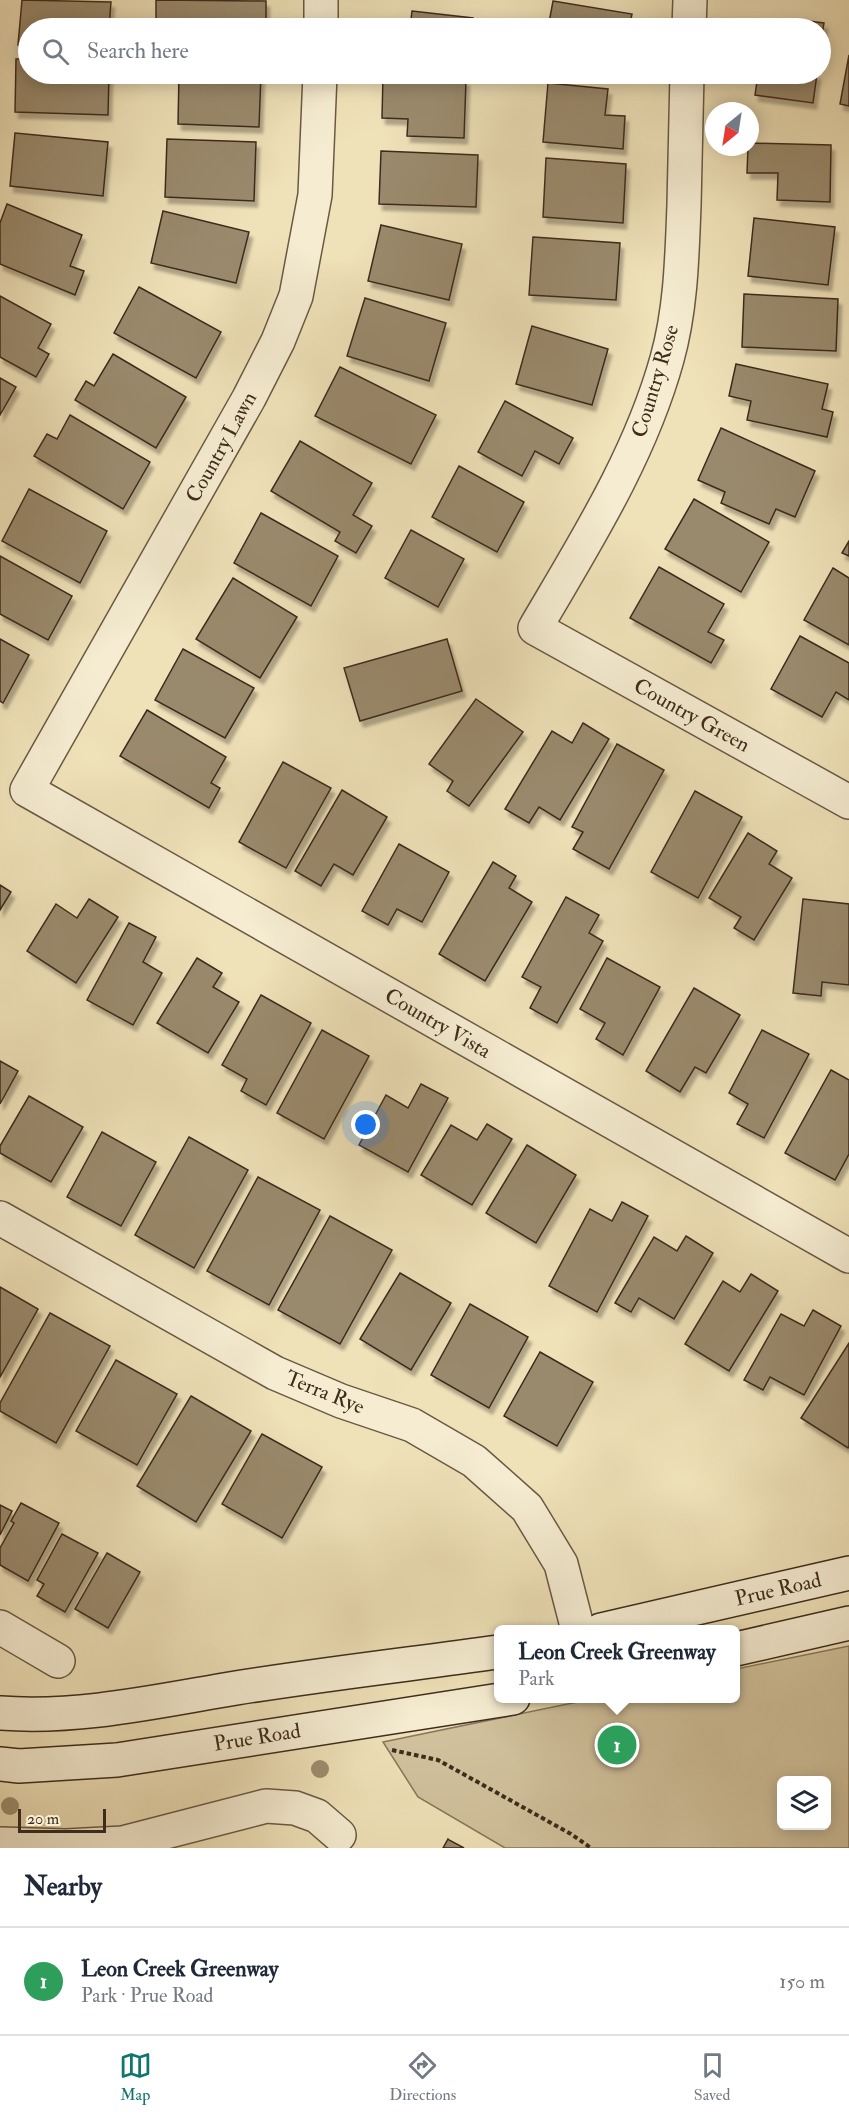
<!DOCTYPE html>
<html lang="en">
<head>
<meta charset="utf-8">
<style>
	:root { --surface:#fff; --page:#f2f2f3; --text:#1f2937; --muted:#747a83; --line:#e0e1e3; --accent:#0f766e }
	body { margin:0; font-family:"IM FELL Double Pica",serif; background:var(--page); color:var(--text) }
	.controls { position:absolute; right:18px; bottom:18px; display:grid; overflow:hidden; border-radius:9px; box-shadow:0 3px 15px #0003 }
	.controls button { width:54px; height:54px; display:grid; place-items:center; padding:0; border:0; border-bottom:2px solid var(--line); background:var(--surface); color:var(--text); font:30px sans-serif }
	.compass { position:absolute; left:705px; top:102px; width:54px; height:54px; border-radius:50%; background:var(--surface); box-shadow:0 3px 15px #0003; rotate:210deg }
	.scale { position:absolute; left:18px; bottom:15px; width:88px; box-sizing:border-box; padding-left:6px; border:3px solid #3e2c1c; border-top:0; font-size:16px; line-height:21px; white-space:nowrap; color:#3e2c1c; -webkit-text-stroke:4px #f5ecd1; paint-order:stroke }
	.you { position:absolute; left:366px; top:1125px; width:21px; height:21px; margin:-15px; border:4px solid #fff; border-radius:50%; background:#1a73e8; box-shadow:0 0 0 9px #1a73e833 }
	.badge { display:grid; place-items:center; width:39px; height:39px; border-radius:50%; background:var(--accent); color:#fff; font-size:20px; font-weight:700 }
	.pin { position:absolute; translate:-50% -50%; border:3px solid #fff; box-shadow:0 2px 6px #0006 }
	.popup { position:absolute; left:494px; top:1625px; width:246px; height:78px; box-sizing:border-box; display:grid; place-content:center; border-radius:9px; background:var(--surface); filter:drop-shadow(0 2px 4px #0005); font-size:20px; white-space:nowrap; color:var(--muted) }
	.popup b { font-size:22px; color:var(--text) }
	.popup::after { content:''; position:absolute; left:50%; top:100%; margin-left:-12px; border:12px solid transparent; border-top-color:var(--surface) }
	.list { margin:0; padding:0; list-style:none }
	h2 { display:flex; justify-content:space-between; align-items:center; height:78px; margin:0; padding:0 24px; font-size:26px }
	h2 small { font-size:20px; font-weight:400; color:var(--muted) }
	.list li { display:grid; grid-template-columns:39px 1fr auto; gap:18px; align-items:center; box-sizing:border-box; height:108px; padding:0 24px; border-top:2px solid var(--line) }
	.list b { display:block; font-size:22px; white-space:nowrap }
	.list p { margin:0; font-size:20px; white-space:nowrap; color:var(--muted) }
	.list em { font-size:20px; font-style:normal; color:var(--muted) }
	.icon { flex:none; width:33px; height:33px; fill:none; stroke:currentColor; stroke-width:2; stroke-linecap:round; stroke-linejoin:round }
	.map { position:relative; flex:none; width:849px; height:1848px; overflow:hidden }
	.search { position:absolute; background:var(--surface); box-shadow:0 3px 15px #0003; left:18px; right:18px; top:18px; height:66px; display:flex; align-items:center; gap:15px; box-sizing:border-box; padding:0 21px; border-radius:33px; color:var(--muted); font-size:22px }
	.sheet { height:186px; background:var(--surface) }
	nav { display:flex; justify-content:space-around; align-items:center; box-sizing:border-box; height:84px; border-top:2px solid var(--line); background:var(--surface); font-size:16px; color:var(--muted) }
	nav a { display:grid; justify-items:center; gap:3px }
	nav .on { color:var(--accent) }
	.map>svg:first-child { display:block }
	.green { fill:#d1c29d; stroke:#88775c; stroke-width:1.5; fill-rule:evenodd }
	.building { fill:#9a8a6d; stroke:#3e2c1c; stroke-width:1.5; filter:url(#shadow) }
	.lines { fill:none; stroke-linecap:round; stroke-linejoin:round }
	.street-casing { stroke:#6a5943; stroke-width:36 }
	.secondary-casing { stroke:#3e2c1c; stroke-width:36 }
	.path { stroke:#3e2c1c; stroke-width:4; stroke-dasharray:4.5 3; stroke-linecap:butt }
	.street { stroke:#f5ecd1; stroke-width:33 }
	.secondary { stroke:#f5ecd1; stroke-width:33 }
	.tree { fill:#9e8e70 }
	.labels { text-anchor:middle; stroke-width:4.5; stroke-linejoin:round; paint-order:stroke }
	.street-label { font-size:21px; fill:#3e2c1c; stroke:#f5ecd1 }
</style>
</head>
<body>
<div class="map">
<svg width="849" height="1848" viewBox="0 0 849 1848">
	<defs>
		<filter id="shadow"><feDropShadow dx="3.5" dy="6" stdDeviation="1.5" flood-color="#0004"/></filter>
	</defs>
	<rect width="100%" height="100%" fill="#efe1b8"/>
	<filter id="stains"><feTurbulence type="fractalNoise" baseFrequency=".00333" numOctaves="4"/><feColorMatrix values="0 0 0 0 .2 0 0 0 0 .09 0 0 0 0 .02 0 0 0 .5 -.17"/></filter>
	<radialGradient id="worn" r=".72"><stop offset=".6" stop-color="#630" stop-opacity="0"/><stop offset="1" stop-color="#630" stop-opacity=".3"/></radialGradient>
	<path class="green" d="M849,1646V1848H505L418,1797L383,1742L592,1699L736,1698V1669ZM782,1780H826V1826H782Z"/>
	<g class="building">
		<path d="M22,0L111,2L109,28H28V46L18,45Z"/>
		<path d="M156,0L266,1V28H156Z"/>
		<path d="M553,1L632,14L629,28H548Z"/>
		<path d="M412,11L473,18L471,28H410Z"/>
		<path d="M791,19L824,23L820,48V28H789Z"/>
		<path d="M849,55V106L840,104Z"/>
		<path d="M16,59H28V74H109L108,115L15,112Z"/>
		<path d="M179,74H261L259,127L178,124Z"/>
		<path d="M758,74H817L813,103L755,95Z"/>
		<path d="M383,76L466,80L464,138L407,136L408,119L382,118Z"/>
		<path d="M548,83L608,89L605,115L625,116L623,149L543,142Z"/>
		<path d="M15,133L108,142L103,196L10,186Z"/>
		<path d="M167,139L256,142L254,201L165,197Z"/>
		<path d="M750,143L831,145L830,202L777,200L778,173H747L748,147H750Z"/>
		<path d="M381,151L478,155L476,207L379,204Z"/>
		<path d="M546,158L626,164L623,223L543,217Z"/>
		<path d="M7,204L82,235L70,266L84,271L75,295L0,264V223Z"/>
		<path d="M163,211L249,232L236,283L151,263Z"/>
		<path d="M754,218L835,227L828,285L748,276Z"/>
		<path d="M381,225L462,244L449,300L368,281Z"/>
		<path d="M533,237L620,243L616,300L529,295Z"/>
		<path d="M139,287L221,332L196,378L114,333Z"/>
		<path d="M744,294L838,299L836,351L742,347Z"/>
		<path d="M0,296L51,324L38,348L49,354L36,377L0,357Z"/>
		<path d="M365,298L446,323L429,381L347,356Z"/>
		<path d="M532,326L608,349L592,405L516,384Z"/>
		<path d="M113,354L186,397L156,448L75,400L86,381L94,386Z"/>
		<path d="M736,364L828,384L822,409L833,412L827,437L747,420L751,401L729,396Z"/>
		<path d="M340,367L436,415L411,464L315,416Z"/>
		<path d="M0,378L16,387L0,415Z"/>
		<path d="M505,401L573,438L559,464L535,451L522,476L478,452Z"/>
		<path d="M70,415L150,462L123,509L34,456L47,434L57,439Z"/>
		<path d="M721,428L815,471L795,517L776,509L769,524L721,503L725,492L698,480Z"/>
		<path d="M300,441L372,483L353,515L372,526L356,553L335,541L340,532L271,491Z"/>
		<path d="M459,466L524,502L497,552L432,517Z"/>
		<path d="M29,489L107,531L80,583L2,541Z"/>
		<path d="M694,499L769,542L741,592L665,549Z"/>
		<path d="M261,513L338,556L311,606L234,563Z"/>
		<path d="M411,530L464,559L438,607L385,578Z"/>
		<path d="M849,541V556L842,553Z"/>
		<path d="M0,556L72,596L48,640L0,614Z"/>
		<path d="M659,567L724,604L708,632L724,640L711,663L630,618Z"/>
		<path d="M833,568L849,578V645L804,620Z"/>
		<path d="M233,578L297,617L260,678L196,639Z"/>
		<path d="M800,636L849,663V700L836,692L822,717L771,689Z"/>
		<path d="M0,639L29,655L3,703L0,701Z"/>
		<path d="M447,639L462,691L360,721L344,668Z"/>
		<path d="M183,649L254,688L225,738L155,700Z"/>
		<path d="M476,699L523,732L469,806L447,791L453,781L429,764Z"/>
		<path d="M147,710L226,757L211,783L220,788L209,808L120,756Z"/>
		<path d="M583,723L609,739L560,820L539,807L529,823L505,809L552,731L572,743Z"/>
		<path d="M617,744L664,770L609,869L573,849L583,832L572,827Z"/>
		<path d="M283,762L331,788L286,868L239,842Z"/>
		<path d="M342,790L387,817L353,875L334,864L321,886L295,871Z"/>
		<path d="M695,791L742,817L698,898L651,872Z"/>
		<path d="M748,833L777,851L769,864L792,878L754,940L734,928L741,917L709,898Z"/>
		<path d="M399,844L449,872L422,922L397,909L388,925L362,911Z"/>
		<path d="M493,862L516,876L509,888L532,902L485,981L439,954Z"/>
		<path d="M0,885L11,892L0,910Z"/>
		<path d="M566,897L599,915L589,933L603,941L557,1023L530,1008L541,987L522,977Z"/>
		<path d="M89,899L118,917L76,983L27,951L56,904L77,918Z"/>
		<path d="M803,899L849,904V985L822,982L821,996L793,993Z"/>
		<path d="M129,923L156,937L143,962L162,973L133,1025L87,1000Z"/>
		<path d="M197,958L222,973L213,987L239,1002L208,1053L157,1023Z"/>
		<path d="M607,958L660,987L623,1055L596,1039L605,1023L580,1009Z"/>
		<path d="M694,988L740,1015L706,1073L695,1067L680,1092L646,1071Z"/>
		<path d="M261,995L311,1023L266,1105L241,1091L247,1079L222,1065Z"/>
		<path d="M322,1030L369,1056L324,1139L277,1113Z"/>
		<path d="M762,1030L809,1054L764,1138L737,1124L748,1104L729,1093Z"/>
		<path d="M0,1061L18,1071L0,1104Z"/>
		<path d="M831,1070L849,1080V1154L835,1180L785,1153Z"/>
		<path d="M421,1084L448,1098L408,1172L359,1145L386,1095L408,1108Z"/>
		<path d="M29,1096L83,1127L51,1182L0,1153V1146Z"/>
		<path d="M487,1124L512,1139L472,1205L421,1175L451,1125L477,1140Z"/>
		<path d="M102,1132L156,1162L121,1226L67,1197Z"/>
		<path d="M189,1137L248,1170L194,1268L135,1235Z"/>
		<path d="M527,1145L576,1175L536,1243L486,1213Z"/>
		<path d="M258,1177L320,1210L269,1305L207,1271Z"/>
		<path d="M622,1202L648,1216L597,1312L549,1286L590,1209L612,1221Z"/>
		<path d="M330,1216L392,1250L340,1344L278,1310Z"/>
		<path d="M686,1236L713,1253L674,1319L639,1298L631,1312L615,1303L654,1237L677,1251Z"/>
		<path d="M400,1273L451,1303L411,1370L360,1339Z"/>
		<path d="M751,1274L778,1291L729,1371L685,1344L723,1281L740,1292Z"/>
		<path d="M0,1287L38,1309L0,1377Z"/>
		<path d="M470,1304L528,1337L489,1408L431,1375Z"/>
		<path d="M813,1310L841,1326L804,1395L770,1377L763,1390L744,1380L781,1314L804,1326Z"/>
		<path d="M50,1313L110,1346L56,1443L0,1411V1403Z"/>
		<path d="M849,1343V1446L848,1448L801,1418Z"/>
		<path d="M540,1352L593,1382L557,1446L504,1416Z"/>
		<path d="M116,1360L177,1394L137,1465L76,1431Z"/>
		<path d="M191,1396L251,1431L196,1522L137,1486Z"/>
		<path d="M262,1434L322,1467L282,1538L222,1504Z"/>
		<path d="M21,1503L59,1523L28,1581L0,1565V1548L14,1523L11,1521Z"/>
		<path d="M0,1505L12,1511L0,1535Z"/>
		<path d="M62,1534L98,1553L65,1612L37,1596L44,1584L37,1580Z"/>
		<path d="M107,1553L140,1572L108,1628L75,1609Z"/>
		<path d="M448,1839L449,1840L464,1848H443Z"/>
	</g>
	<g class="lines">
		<g class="street-casing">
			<g id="street">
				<path d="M321,28V0"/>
				<path d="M689,28L690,0"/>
				<path d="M320,74L315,195L296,296L278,341L249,398L27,790L849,1256"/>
				<path d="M687,74C686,117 685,161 684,205C682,257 681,309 667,359C640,456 586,541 535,628L849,802"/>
				<path d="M0,1218L275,1373L341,1401L412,1425L474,1461L527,1508L561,1564L578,1630"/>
				<path d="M0,1627L58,1661"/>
				<path d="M0,1844L66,1846L123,1843L266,1806L295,1808L317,1816L339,1835"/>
			</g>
		</g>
		<g class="secondary-casing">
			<g id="secondary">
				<path d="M601,1630L849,1573"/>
				<path d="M736,1649L849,1623"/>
				<path d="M0,1713C79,1719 158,1701 236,1688C323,1674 411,1664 498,1652"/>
				<path d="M0,1764L19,1766L117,1760L513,1698"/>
			</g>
		</g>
		<path class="path" d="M392,1750L438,1760L571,1834L591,1848"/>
		<use href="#street" class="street"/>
		<use href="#secondary" class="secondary"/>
	</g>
	<g class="tree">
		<circle cx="320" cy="1769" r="9"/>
		<circle cx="10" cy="1806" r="9"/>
	</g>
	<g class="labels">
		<g class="street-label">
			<text transform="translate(655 381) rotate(-73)" y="7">Country Rose</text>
			<text transform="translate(221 447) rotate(-61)" y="7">Country Lawn</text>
			<text transform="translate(692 715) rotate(29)" y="7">Country Green</text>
			<text transform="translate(438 1023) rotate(30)" y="7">Country Vista</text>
			<text transform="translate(325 1392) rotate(22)" y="7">Terra Rye</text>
			<text transform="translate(778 1589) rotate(-13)" y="7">Prue Road</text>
			<text transform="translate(257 1737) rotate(-9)" y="7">Prue Road</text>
		</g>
	</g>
	<rect width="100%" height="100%" filter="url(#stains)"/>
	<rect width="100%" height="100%" fill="url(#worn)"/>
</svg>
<div class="controls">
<button><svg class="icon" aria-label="layers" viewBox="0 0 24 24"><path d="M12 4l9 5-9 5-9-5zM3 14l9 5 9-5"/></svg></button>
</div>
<svg class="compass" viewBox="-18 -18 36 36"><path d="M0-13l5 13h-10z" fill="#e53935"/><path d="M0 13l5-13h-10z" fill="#747a83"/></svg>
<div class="scale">20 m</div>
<div class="you"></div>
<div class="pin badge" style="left:617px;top:1745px;background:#2e9e5b">1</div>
<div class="popup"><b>Leon Creek Greenway</b>Park</div>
<div class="search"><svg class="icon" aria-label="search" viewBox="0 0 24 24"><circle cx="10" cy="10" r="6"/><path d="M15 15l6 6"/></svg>Search here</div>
</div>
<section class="sheet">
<h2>Nearby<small></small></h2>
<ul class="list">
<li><span class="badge" style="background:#2e9e5b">1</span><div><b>Leon Creek Greenway</b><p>Park · Prue Road</p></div><em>150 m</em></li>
</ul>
</section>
<nav>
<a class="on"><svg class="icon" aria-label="map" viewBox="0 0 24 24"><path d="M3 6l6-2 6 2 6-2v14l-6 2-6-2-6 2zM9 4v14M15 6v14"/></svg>Map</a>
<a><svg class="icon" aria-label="directions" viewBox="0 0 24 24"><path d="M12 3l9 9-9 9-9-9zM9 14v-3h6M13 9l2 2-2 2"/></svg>Directions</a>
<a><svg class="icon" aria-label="saved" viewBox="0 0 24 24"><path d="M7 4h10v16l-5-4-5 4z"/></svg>Saved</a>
</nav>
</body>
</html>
